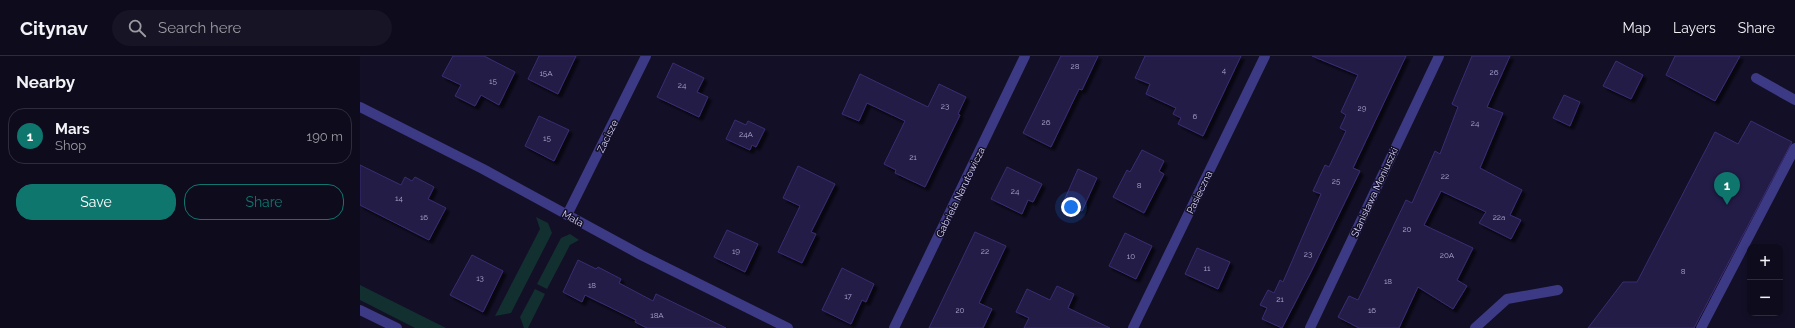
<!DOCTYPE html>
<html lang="en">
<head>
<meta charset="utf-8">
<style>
	:root { --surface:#0e0b1c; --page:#171425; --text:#f1f3f6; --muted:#9b9ba3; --line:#2e2b3b; --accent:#0f766e }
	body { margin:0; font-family:Raleway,sans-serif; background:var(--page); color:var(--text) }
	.controls { position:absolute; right:12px; bottom:12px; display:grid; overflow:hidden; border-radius:8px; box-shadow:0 2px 6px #0003 }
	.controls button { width:36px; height:36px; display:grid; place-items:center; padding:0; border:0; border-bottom:1px solid var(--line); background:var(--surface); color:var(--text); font:20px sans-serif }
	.you { position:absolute; left:711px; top:151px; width:14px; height:14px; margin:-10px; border:3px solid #fff; border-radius:50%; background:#1a73e8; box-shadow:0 0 0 6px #1a73e833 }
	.badge { display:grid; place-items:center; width:26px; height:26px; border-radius:50%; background:var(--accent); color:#fff; font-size:13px; font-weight:700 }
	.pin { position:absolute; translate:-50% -33px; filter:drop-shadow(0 1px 2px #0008) }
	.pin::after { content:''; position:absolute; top:21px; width:14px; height:12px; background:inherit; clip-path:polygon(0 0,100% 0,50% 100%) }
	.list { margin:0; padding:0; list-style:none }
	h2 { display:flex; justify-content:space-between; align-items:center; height:52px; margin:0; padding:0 16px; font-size:17px }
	h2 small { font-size:13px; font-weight:400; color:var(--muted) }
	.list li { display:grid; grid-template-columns:26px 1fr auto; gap:12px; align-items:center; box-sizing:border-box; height:56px; margin:0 8px 8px; padding:0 8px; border:1px solid var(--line); border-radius:16px }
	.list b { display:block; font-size:15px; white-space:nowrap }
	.list p { margin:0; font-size:13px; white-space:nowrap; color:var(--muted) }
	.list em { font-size:13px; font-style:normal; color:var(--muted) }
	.actions { display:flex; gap:8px; padding:12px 16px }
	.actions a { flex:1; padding:9px 0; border:1px solid var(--accent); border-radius:16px; text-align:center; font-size:14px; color:var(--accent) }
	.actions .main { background:var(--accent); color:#fff }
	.icon { flex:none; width:22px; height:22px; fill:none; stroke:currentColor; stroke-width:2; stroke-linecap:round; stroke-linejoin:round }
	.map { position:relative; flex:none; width:1435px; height:272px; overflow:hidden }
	header { display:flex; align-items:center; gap:24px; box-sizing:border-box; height:56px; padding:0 20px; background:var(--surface); border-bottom:1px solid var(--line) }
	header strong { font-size:19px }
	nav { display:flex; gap:22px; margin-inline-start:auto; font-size:14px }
	.search { width:280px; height:36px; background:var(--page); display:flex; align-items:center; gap:10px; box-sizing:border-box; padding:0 14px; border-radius:22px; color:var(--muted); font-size:15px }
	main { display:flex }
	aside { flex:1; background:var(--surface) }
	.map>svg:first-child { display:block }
	.green { fill:#12302f }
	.building { fill:#241b47; stroke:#3b2d73; filter:url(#shadow) }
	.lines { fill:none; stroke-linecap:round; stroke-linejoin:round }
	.service { stroke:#3d3a85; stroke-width:10 }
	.minor { stroke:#3d3a85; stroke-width:10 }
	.tertiary { stroke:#3d3a85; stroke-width:10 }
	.labels { text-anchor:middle; stroke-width:3; stroke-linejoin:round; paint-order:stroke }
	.number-label { font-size:8px; fill:#aca6d1 }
	.street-label { font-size:10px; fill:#d9d4ff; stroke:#130f26 }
</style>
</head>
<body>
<header>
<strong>Citynav</strong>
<div class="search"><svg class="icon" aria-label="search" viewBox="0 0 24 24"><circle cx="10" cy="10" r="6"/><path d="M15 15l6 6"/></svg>Search here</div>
<nav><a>Map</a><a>Layers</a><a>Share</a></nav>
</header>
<main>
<aside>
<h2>Nearby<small></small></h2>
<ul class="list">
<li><span class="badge">1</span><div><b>Mars</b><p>Shop</p></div><em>190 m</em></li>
</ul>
<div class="actions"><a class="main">Save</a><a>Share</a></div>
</aside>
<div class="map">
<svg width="1435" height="272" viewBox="0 0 1435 272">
	<defs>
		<filter id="shadow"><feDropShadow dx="3.5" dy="3.5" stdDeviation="1" flood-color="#0009"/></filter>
	</defs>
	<rect width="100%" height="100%" fill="#130f26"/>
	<g class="green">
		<path d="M176,161L188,167L192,177L151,257L135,260L180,173Z"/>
		<path d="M210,178L219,184L210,189L187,233L177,228L201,182Z"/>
		<path d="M0,229L86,272H55L0,244Z"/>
		<path d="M175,233L185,238L168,272H164L160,261Z"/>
	</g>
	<g class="building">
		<path d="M93,0H124L155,16L139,49L121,39L115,50L95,40L101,29L82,20Z"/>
		<path d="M179,0H216L198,38L168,23Z"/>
		<path d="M701,0H738L722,34L719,33L691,91L663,77Z"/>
		<path d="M785,0H881L843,80L818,68L821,62L813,58L816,52L786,38L790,28L775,22Z"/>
		<path d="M952,0H1046L993,112L1000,115L952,214L922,272L902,263L907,252L900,249L908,234L914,237L920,224L923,226L945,175L961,138L953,135L965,109L969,111L986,75L980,72L986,59L981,56L998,19Z"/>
		<path d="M1112,0H1150L1127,51L1143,57L1120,112L1162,134L1150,159L1161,164L1151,183L1119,167L1126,156L1081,135L1064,169L1113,192L1097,224L1107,230L1093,253L1058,231L1039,272H999L978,261L989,240L998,244L1046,144L1052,147L1075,95L1080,98L1098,51L1092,48Z"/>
		<path d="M1315,0H1380L1355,45L1306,19Z"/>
		<path d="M1256,5L1283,19L1271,43L1243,30Z"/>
		<path d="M313,7L344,22L337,36L348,41L339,61L297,41Z"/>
		<path d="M500,18L568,51L579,28L606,41L598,58L600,59L599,61L565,131L535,117L536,114L524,108L545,65L507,47L499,65L482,58Z"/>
		<path d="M1204,39L1220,46L1210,70L1193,62Z"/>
		<path d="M179,60L209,74L194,105L165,90Z"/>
		<path d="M375,64L386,69L388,65L405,73L396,91L392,89L390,94L366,83Z"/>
		<path d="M1391,65L1432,86L1334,272H1228L1263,226H1277L1355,76L1378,88Z"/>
		<path d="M782,94L804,105L799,115L804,118L784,157L753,141L767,114L770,116Z"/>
		<path d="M0,109L41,129L45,121L52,125L55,121L74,131L68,143L86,152L69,184L0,149Z"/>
		<path d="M438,110L475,128L451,176L456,178L442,207L418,196L440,150L423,142Z"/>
		<path d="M647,111L682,128L673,146L668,144L662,158L631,143Z"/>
		<path d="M718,113L737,122L722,155L703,147Z"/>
		<path d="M367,174L398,188L385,216L354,201Z"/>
		<path d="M615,176L646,190L619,247L632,253L623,272H569Z"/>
		<path d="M765,177L792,190L776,223L749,210Z"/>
		<path d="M837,192L870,206L858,233L825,218Z"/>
		<path d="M112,199L143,215L123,256L90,239Z"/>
		<path d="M218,204L236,213L238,211L261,223L259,227L293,245L296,238L366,272H287L275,266L276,264L225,239L222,246L203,236Z"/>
		<path d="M482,212L514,228L506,246L502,244L491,268L462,254Z"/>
		<path d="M697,230L714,238L708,252L750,272H664L669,262L656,256L667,233L690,244Z"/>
	</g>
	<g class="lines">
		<g class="service">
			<path d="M1396,22L1435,44"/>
			<path d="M1115,272L1147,243L1198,234"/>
			<path d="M1341,272L1435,92"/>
		</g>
		<g class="minor">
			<path d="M0,51L123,113L281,199L428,272"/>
			<path d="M207,159L286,0"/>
			<path d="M534,272L665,0"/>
			<path d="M773,272L905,0"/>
			<path d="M950,272L1079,0"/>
		</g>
		<path class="tertiary" d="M0,254L37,272"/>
	</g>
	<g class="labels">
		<g class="number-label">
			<text x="715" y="13">28</text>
			<text x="864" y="17">4</text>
			<text x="1134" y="19">26</text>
			<text x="186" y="20">15A</text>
			<text x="133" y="28">15</text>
			<text x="322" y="32">24</text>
			<text x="585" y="53">23</text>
			<text x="1002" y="55">29</text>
			<text x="835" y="63">6</text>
			<text x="686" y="69">26</text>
			<text x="1115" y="70">24</text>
			<text x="386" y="81">24A</text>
			<text x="187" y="85">15</text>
			<text x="553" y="104">21</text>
			<text x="1085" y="123">22</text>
			<text x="976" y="128">25</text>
			<text x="779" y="132">8</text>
			<text x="655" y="138">24</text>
			<text x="39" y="145">14</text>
			<text x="64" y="164">16</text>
			<text x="1139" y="164">22a</text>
			<text x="1047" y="176">20</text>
			<text x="376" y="198">19</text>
			<text x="625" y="198">22</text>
			<text x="948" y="201">23</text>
			<text x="1087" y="202">20A</text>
			<text x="771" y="203">10</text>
			<text x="847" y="215">11</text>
			<text x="1323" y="218">8</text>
			<text x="120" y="225">13</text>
			<text x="1028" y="228">18</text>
			<text x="232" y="232">18</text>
			<text x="488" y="243">17</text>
			<text x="920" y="246">21</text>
			<text x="600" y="257">20</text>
			<text x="1012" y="257">16</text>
			<text x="297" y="262">18A</text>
		</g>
		<g class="street-label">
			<text transform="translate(247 80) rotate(-64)" y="4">Zacisze</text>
			<text transform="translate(600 136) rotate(-64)" y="4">Gabriela Narutowicza</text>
			<text transform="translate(839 136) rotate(-64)" y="4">Pasieczna</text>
			<text transform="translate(1014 136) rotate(-65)" y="4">Stanisława Moniuszki</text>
			<text transform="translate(213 162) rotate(29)" y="4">Mała</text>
		</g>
	</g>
</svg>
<div class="controls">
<button>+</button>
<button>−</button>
</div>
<div class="you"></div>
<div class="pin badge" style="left:1367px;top:149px">1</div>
</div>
</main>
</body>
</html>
